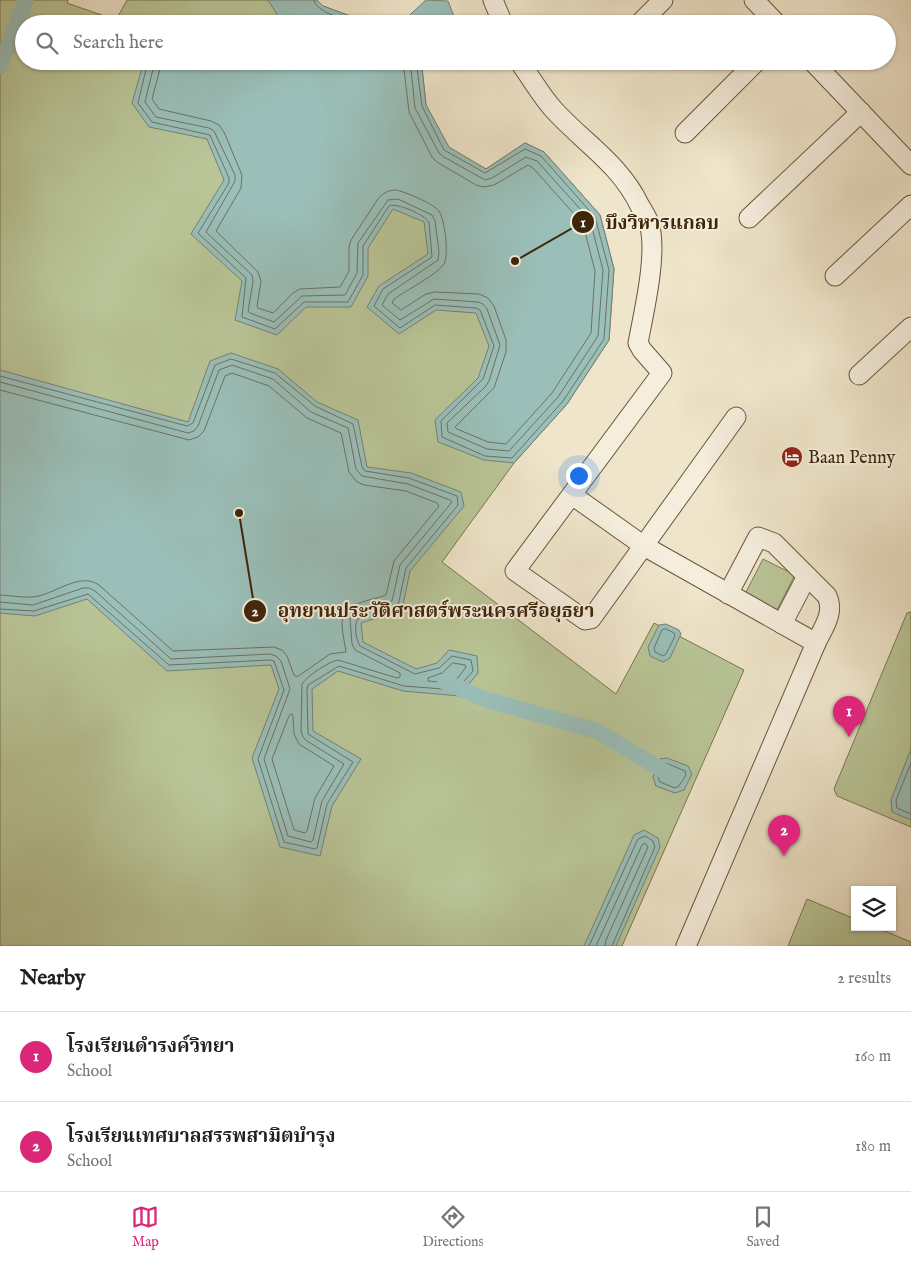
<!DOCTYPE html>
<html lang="en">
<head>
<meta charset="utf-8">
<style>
	:root { --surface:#fff; --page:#f2f2f2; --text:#202124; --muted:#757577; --line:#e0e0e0; --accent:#db2777 }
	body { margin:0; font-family:"IM FELL English","Noto Serif Thai",serif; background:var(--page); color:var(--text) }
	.controls { position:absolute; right:15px; bottom:15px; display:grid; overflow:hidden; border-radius:0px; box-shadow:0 1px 4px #0004 }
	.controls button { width:45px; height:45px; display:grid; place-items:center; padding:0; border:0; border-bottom:1px solid var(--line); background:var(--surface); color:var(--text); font:25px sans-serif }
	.you { position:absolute; left:578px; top:475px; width:18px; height:18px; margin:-12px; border:4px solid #fff; border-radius:50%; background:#1a73e8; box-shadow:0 0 0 8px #1a73e833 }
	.badge { display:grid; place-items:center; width:32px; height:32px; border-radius:50%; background:var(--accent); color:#fff; font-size:16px; font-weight:700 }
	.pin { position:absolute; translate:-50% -41px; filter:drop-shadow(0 1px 2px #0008) }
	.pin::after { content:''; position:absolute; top:26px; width:18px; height:15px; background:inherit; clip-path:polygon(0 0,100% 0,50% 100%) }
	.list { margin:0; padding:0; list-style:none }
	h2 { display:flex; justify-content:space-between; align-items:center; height:65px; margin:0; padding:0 20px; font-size:21px }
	h2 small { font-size:16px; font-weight:400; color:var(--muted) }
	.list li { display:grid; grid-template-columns:32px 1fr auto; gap:15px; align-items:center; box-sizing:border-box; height:90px; padding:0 20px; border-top:1px solid var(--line) }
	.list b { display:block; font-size:19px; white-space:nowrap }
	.list p { margin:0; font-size:16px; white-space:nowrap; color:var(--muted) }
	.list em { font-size:16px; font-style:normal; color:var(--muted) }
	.icon { flex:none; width:28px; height:28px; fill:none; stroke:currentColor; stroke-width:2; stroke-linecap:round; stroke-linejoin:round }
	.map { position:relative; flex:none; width:911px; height:946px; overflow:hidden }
	.search { position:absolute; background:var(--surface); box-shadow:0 1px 4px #0004; left:15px; right:15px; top:15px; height:55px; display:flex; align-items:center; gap:12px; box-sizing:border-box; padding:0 18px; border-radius:28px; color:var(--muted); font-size:19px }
	.sheet { height:245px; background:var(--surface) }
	nav { display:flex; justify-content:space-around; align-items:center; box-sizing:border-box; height:70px; border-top:1px solid var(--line); background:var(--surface); font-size:14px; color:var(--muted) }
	nav a { display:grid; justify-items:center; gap:2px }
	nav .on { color:var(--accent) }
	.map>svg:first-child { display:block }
	.green { fill:#b9c597; stroke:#7c7550 }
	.water { fill:#9abfb9; stroke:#768173 }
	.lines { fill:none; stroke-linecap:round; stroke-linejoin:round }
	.shore { stroke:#6c7262; stroke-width:1 }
	.canal { stroke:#9abfb9; stroke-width:16 }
	.street-casing { stroke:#6b553a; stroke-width:21 }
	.street { stroke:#f5eedd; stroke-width:19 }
	.labels { text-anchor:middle; stroke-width:4; stroke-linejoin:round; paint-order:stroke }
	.poi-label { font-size:18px; fill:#3f250a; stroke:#f5eedd; text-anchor:start }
	.leader { fill:none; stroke:#3f250a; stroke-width:2 }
	.callout-dot { fill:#3f250a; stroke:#f5eedd; stroke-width:2 }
	.mark-label { font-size:15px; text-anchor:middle; font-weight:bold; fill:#fff }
	.callout-label { font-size:19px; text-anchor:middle; font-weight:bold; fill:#3f250a; stroke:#f5eedd; stroke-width:4; stroke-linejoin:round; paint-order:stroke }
</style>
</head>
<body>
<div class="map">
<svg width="911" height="946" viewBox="0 0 911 946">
	<rect width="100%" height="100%" fill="#efe5ca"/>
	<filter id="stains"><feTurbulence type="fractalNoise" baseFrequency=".004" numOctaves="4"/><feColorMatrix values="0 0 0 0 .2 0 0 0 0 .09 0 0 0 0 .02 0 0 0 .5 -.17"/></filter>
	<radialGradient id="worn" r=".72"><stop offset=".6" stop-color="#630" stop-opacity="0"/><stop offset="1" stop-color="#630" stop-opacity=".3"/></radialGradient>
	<g class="green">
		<path d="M0,0H68L67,3L116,20L127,0H317L323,6L372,24H24V61H428L422,68L426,105L449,148L486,169L525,143L544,152L600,215L614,269L609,340L567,404L514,463L442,562L616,694L654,623L744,670L622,946H0Z"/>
		<path d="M763,559L795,575L777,610L745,594Z"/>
		<path d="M911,612V827L837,796L834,789L907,613Z"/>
		<path d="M807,899L855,919V927H875L911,942V946H788Z"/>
	</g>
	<g class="water">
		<path d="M268,0H317L323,6L372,24H277L280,19Z"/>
		<path d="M426,0L448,1L457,24H400Z"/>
		<path d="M144,61H428L422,68L426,105L449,147L486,169L525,143L544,152L600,215L614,269L609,340L567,404L514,463L484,460L438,442L435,420L478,378L489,346L476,313L436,310L399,334L367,307L379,286L428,254L424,222L393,209L368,248V276L351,307H306L277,335L235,320L242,281L191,234L224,180L207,139L149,127L132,103Z"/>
		<path d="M231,353L278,369L317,402L358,420L367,467L411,473L461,492L464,506L410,571L402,610L361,623L363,642L416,669L437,663L449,650L477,656L478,673L459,696L403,691L338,671L312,689L313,731L361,759L332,806L320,856L280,847L252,758L279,689L271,665L167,671L87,599L35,616L0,613V370L188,422L210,361Z"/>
		<path d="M666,624L679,630L681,634L670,658L663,662L650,656L648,647L659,625Z"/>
		<path d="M911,749V820L892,812L891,800Z"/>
		<path d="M667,758L688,766L692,774L684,790L675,793L656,786L653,777L660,759Z"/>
		<path d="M644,830L658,838L660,847L616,946H584L634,835Z"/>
	</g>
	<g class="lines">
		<g class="shore">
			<path d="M314,0C316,13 346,19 357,24"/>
			<path d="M148,61L138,103L152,122L210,135L229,178V183L198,233L246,278L242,317L275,329L304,302H348L363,275V246L389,206C396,202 425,215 429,222L432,257L383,289L374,306L400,328L435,305L476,308L480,310L494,346L483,379L441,421L442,437L485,456L512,458L563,401L604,339L609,270L595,217L541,156L525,149L485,173L444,150L422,106L417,68L421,61"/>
			<path d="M155,61L145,102L156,117L209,128L214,131L235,175V181L206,232L252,275L253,282L248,311L250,313L274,322L302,296L345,295L357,273L358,243L388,200L398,199L432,215L435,221L439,252L438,260L388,294L382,305L400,320L434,299L478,302L483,304L487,309L500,345L489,381L486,386L447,423L448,432L487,449L509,451L558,397L598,336L603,270L590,220L537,161L526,157L492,178L485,180L444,157L439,153L415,108L411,69L413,61"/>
			<path d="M162,61L152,99L159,109L211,121L219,125L224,132L242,175L241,188L216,231L258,272L261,281L257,306L258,308L273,313L293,293L300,289L340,287L349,271V247L351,240L378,199C382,194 388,190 395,190C404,191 434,204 439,211C445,220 449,255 444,264C438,274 405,291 394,299L392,303L401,310L426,294L435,292L479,294L488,298L494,306L506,340V352L494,388L455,427L457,429L488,442L506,444L552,393L591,333L595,271L583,224L533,168L528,165L494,185L484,187L476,185L437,162L432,157L409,112L404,69L405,61"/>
			<path d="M0,376L187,426L193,423L215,365L231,359L275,373L315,406L353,424L362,467L365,471L409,478L457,496L458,505L406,568L398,606L359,618C353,624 356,639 360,646L415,674L439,668L452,656L471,660L473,671L456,690L404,686L339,666L308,685L307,690L308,734L353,762L327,804L317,848L315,849L284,842L258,759L284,690L274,661L270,660L169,665L88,594L34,611L0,609"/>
			<path d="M0,382L188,433L194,431L198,426L219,370L232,365L273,379L311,412L348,428L356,469L362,476L408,484L450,500L452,502L400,565L392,601L357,612L350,619L352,644L355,650L400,673V677L397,678L338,660C328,662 307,676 302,684L301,731L303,737L307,741L344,764L322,801L313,840L311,842L288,836L264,759L290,689L281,661L276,656L270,654L171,659L95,591L89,588H83L33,605L0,602"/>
			<path d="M0,390L189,440L198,437L204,431L225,376L232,373L269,386L307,418L341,433L349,472L357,482L364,485L406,491L437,503L439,506L394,561L386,595C371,601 342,602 342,624C342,633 345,643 346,652L330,654L297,677L294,675L287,656L282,650L274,647L173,651L99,585C79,571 53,596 32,597C21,598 10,595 0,595"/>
			<path d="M666,629L674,633L675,636L666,654L663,656L655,652L654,648L662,630Z"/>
			<path d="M453,663L465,665L466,667L454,683L428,681V678L442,673Z"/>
			<path d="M292,714L293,716L294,734L299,744L334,766L315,798L307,831L305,833L294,830L272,759L289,716Z"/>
			<path d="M666,763L685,771L686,775L679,786L675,788L660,782L658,777L663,764Z"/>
			<path d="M911,763L896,800L897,808L911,814"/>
			<path d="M589,946L638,839L645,836L653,841L655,847L612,946"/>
			<path d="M596,946L642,845L645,843L648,847L606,940L605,946"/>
		</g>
		<g class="canal">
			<path d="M0,66L26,0"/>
			<path d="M445,682L484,699L597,731L669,774"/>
		</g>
		<g class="street-casing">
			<g id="street">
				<path d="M493,0L503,24"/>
				<path d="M754,0L777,24"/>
				<path d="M639,24L663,0"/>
				<path d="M520,61L523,67C533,81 542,97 554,110C584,143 620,164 640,206C643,211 647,217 649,223C658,253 644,311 638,343L642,350L662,373L515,571L585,620L591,619L736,417"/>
				<path d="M812,61L911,165"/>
				<path d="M685,133L757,61"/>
				<path d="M749,218L861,112"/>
				<path d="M835,276L911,205"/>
				<path d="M859,375L911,327"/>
				<path d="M572,495L644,546L816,643L686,946"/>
				<path d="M728,594L758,537L774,543L827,596C835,613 823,628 816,643"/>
				<path d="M782,624L807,576"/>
			</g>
		</g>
		<use href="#street" class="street"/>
	</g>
	<defs>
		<g id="hotel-disc" transform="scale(1.125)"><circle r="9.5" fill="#8f2418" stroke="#f5eedd"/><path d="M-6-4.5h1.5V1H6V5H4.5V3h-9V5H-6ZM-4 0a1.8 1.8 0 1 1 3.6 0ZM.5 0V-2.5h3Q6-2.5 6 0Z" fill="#fff"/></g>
	</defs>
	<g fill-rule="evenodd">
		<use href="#hotel-disc" x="792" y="457"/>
	</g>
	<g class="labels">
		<g class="poi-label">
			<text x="808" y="463">Baan Penny</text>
		</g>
	</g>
	<path class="leader" d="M515 261L583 222M239 513L255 611"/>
	<g class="callout-dot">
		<circle cx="515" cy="261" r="5"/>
		<circle cx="239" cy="513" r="5"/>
		<circle cx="583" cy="222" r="12"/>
		<circle cx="255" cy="611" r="12"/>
	</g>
	<g class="mark-label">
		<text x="583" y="227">1</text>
		<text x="255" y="616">2</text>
	</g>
	<g class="callout-label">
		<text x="662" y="229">บึงวิหารแกลบ</text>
		<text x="436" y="617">อุทยานประวัติศาสตร์พระนครศรีอยุธยา</text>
	</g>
	<rect width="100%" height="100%" filter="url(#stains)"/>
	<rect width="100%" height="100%" fill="url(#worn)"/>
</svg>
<div class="controls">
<button><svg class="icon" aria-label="layers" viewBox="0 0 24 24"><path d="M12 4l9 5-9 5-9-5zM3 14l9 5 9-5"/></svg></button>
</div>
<div class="you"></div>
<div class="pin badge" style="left:849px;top:737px">1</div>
<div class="pin badge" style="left:784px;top:856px">2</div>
<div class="search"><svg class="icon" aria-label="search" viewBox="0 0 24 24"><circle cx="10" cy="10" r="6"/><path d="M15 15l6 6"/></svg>Search here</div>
</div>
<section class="sheet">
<h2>Nearby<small>2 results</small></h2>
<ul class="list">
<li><span class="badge">1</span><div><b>โรงเรียนดำรงค์วิทยา</b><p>School</p></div><em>160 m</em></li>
<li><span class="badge">2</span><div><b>โรงเรียนเทศบาลสรรพสามิตบำรุง</b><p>School</p></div><em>180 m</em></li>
</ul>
</section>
<nav>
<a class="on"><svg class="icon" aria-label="map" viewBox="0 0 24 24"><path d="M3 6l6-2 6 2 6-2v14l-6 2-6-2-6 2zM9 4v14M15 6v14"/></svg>Map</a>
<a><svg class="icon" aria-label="directions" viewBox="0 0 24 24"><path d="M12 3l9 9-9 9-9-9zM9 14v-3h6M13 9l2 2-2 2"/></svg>Directions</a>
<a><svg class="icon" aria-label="saved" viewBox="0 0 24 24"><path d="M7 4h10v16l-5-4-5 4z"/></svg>Saved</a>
</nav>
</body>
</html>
